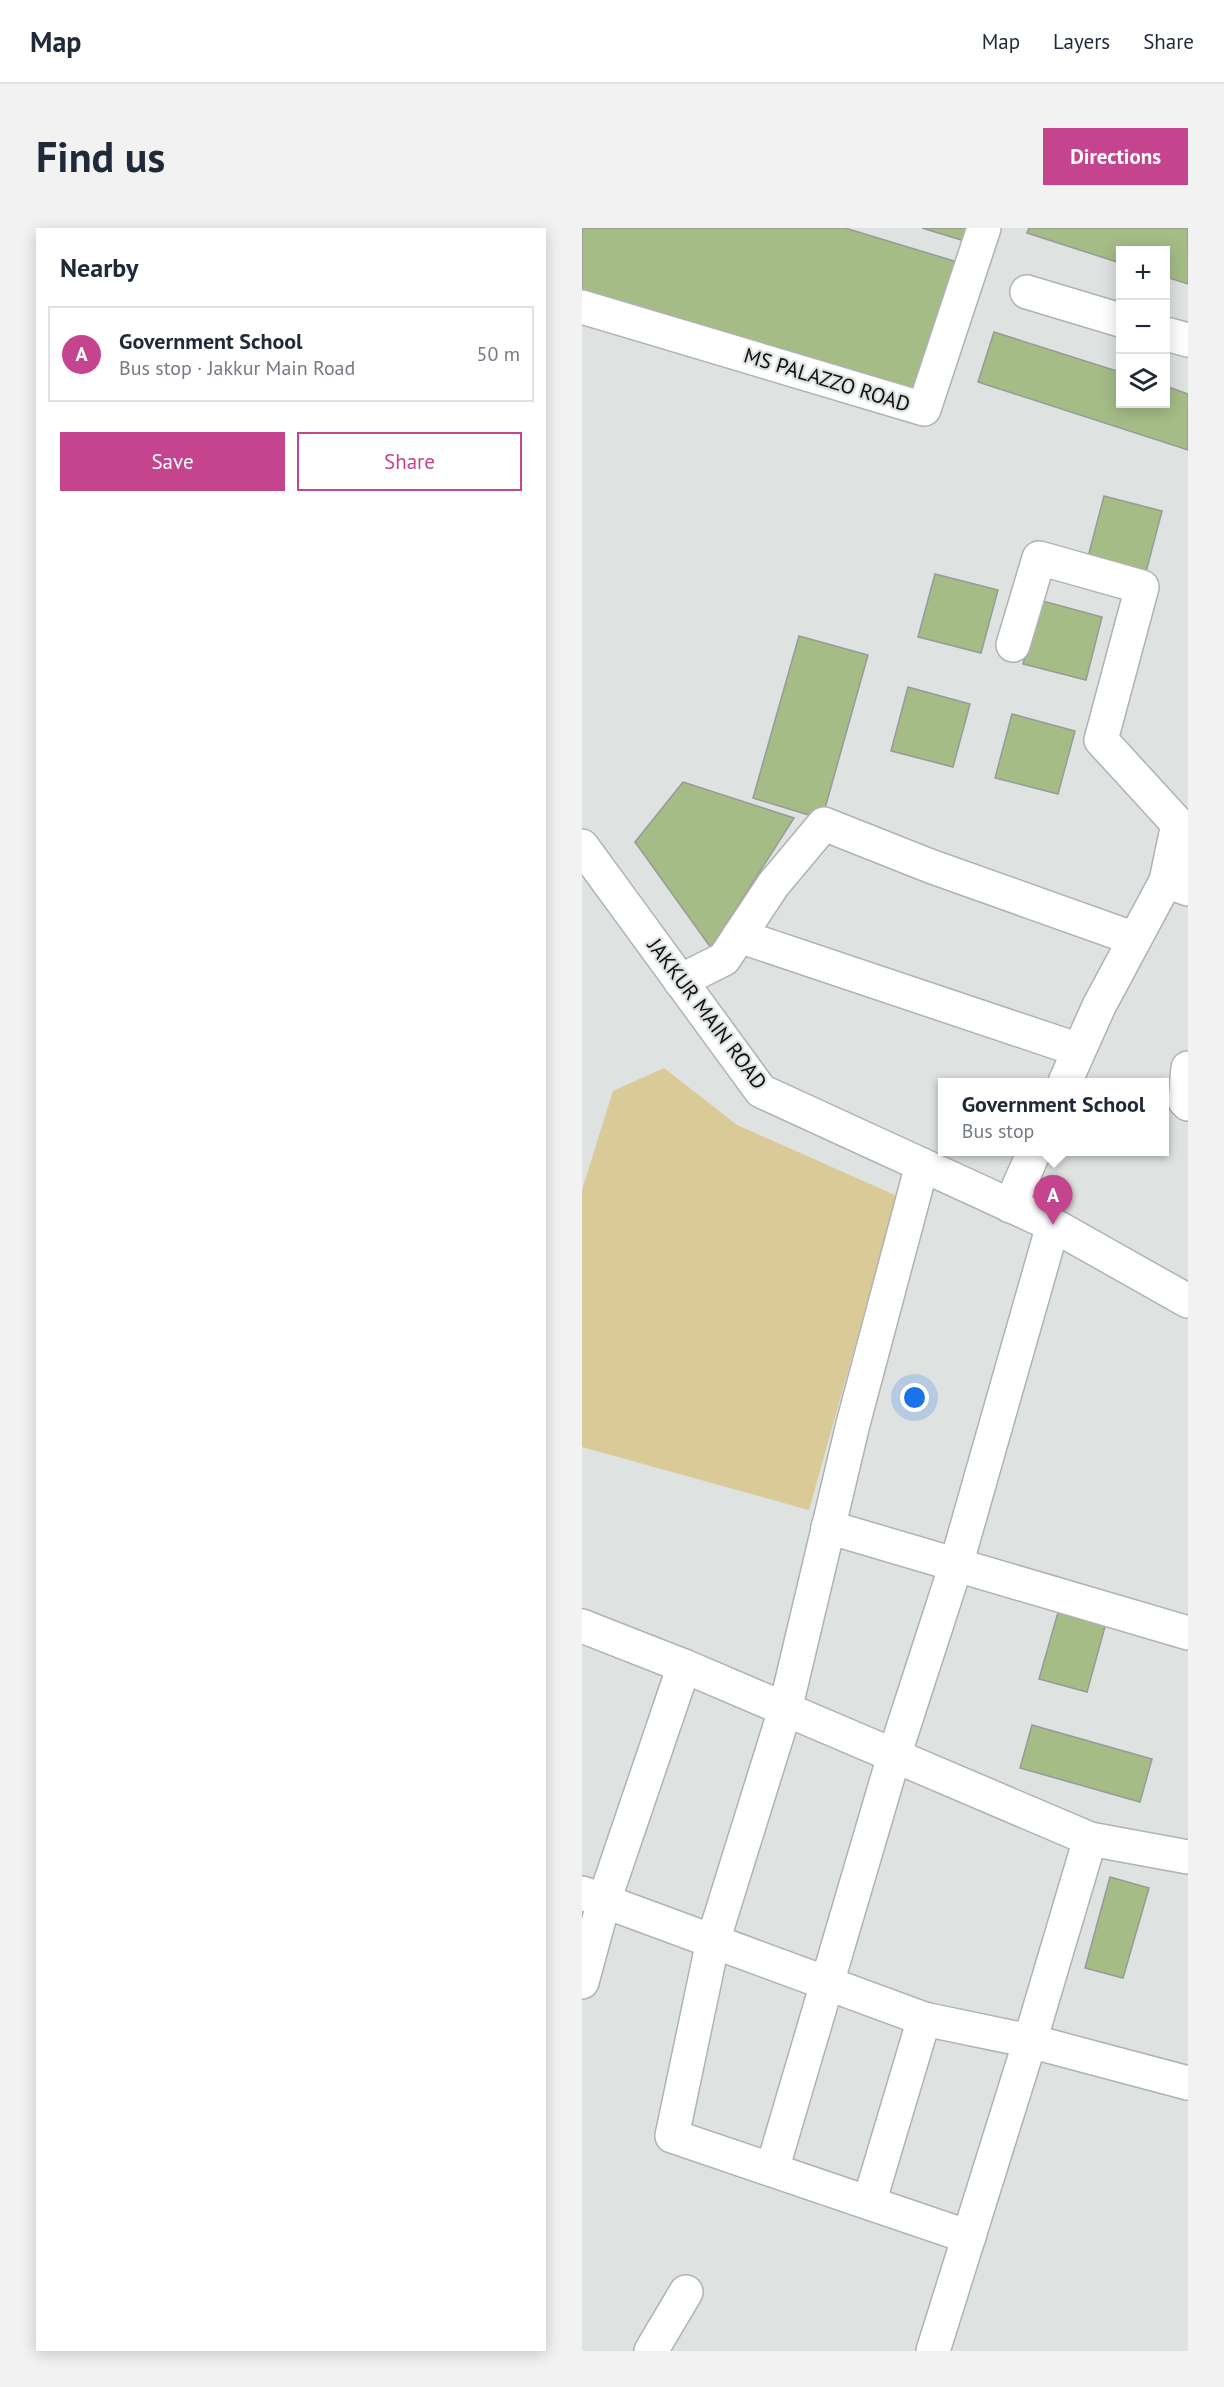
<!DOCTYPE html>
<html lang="en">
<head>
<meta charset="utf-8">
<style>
	:root { --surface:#fff; --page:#f2f2f3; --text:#1f2937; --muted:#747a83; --line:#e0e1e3; --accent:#c5448e }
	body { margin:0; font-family:"PT Sans",sans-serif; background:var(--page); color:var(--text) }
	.controls { position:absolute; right:18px; top:18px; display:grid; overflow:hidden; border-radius:0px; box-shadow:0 3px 15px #0003 }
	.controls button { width:54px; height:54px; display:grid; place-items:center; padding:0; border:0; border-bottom:2px solid var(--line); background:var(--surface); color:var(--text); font:30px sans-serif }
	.you { position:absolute; left:333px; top:1170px; width:21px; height:21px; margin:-15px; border:4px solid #fff; border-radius:50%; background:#1a73e8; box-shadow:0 0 0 9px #1a73e833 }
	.badge { display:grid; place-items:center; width:39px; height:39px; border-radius:50%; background:var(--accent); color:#fff; font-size:20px; font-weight:700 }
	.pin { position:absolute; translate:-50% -50px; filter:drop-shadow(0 2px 3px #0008) }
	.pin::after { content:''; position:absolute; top:32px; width:21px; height:18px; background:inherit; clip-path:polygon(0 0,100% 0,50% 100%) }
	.popup { position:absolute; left:356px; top:850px; width:231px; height:78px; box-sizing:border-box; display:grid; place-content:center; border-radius:0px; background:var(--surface); filter:drop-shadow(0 2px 4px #0005); font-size:20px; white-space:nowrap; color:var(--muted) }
	.popup b { font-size:22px; color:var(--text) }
	.popup::after { content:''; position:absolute; left:50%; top:100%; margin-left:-12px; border:12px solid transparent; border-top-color:var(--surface) }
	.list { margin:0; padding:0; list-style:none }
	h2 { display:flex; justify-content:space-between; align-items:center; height:78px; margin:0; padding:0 24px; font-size:26px }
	h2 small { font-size:20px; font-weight:400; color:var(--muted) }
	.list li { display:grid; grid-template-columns:39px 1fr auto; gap:18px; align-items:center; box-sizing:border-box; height:96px; margin:0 12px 12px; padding:0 12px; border:2px solid var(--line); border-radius:0px }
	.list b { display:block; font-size:22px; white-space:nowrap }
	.list p { margin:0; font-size:20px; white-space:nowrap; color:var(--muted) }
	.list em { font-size:20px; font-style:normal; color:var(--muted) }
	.actions { display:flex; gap:12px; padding:18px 24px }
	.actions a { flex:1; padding:14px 0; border:2px solid var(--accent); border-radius:0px; text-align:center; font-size:21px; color:var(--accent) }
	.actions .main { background:var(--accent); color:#fff }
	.icon { flex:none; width:33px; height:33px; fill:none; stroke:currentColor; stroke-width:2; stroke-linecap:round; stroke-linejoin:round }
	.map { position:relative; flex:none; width:606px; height:2123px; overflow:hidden; border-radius:0px }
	header { display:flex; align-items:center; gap:36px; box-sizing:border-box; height:84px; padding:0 30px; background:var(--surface); border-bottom:2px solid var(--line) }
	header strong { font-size:28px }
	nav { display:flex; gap:33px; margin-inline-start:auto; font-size:21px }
	.intro { display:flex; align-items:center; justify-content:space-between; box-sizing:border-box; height:144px; padding:0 36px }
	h1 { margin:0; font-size:42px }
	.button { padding:15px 27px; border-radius:0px; background:var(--accent); color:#fff; font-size:21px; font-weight:700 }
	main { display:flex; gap:36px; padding:0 36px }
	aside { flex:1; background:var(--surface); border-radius:0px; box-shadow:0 3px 15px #0003 }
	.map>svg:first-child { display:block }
	.green { fill:#d9ca97 }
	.building { fill:#a5bc87; stroke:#989a96; stroke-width:1.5 }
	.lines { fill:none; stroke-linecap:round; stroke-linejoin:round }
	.minor-casing { stroke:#afb3b1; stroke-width:36 }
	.minor { stroke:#fff; stroke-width:33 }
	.labels { text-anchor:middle; stroke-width:4.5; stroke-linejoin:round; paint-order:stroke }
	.street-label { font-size:21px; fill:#0e100f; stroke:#dee2e0 }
</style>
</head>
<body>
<header>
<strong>Map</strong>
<nav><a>Map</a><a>Layers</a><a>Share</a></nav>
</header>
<div class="intro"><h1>Find us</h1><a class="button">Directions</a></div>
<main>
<aside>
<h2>Nearby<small></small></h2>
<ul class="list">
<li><span class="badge">A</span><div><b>Government School</b><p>Bus stop · Jakkur Main Road</p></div><em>50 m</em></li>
</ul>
<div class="actions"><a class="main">Save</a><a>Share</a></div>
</aside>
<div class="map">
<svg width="606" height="2123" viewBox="0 0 606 2123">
	<rect width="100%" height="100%" fill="#dee2e0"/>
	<path class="green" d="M82,840L155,897L315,968L227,1282L0,1219V962L31,863Z"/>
	<g class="building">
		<path d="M0,0H263L382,36L343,167L0,63Z"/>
		<path d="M340,0H391L386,14Z"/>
		<path d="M447,0H606V56L584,49V22H538V35L445,5Z"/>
		<path d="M412,104L538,144V176H584V158L606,166V222L396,154Z"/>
		<path d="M522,268L580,283L564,344L506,329Z"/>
		<path d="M353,346L416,362L399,425L336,409Z"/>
		<path d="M457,372L520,389L504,452L441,436Z"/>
		<path d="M217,408L286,427L240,591L171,570Z"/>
		<path d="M326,459L388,476L371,539L309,523Z"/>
		<path d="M430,486L493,503L476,566L413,550Z"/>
		<path d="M101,554L212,590L129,720L53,614Z"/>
		<path d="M477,1381L524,1395L505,1464L457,1451Z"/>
		<path d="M450,1497L570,1531L558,1574L438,1540Z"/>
		<path d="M528,1649L567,1660L541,1750L503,1740Z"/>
	</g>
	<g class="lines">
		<g class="minor-casing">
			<g id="minor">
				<path d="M445,64L538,92"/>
				<path d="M0,79L342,181L402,0"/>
				<path d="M584,106L606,112"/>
				<path d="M431,417L457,330L560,359L519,512L596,596L584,653L606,661"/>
				<path d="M0,618L179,863L471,997L606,1073"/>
				<path d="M157,708L497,822"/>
				<path d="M98,753L142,731L191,657L242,596L348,638L553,711"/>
				<path d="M606,840L603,873L606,876"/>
				<path d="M483,854L517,778L584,653L601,640"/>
				<path d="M340,937L271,1196L203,1482L131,1713L90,1908L387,2009"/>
				<path d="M428,978L452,924"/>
				<path d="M246,1299L606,1405"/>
				<path d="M0,1398L102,1438L508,1611L606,1629"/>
				<path d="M0,1665L342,1791L448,1813L606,1855"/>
				<path d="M0,1754L22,1673L102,1438"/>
				<path d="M190,1942L312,1528L374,1337L471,997"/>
				<path d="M287,1975L342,1791"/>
				<path d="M69,2123L104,2064"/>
				<path d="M351,2123L448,1813L508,1611"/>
			</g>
		</g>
		<use href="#minor" class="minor"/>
	</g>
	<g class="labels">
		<g class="street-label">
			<text transform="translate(245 152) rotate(17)" y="7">MS PALAZZO ROAD</text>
			<text transform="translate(125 786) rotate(53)" y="7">JAKKUR MAIN ROAD</text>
		</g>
	</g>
</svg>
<div class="controls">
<button>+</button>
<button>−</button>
<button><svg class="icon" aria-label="layers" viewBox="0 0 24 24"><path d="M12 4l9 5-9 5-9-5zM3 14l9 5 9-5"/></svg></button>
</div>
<div class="you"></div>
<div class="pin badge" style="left:471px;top:997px">A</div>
<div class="popup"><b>Government School</b>Bus stop</div>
</div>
</main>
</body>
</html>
